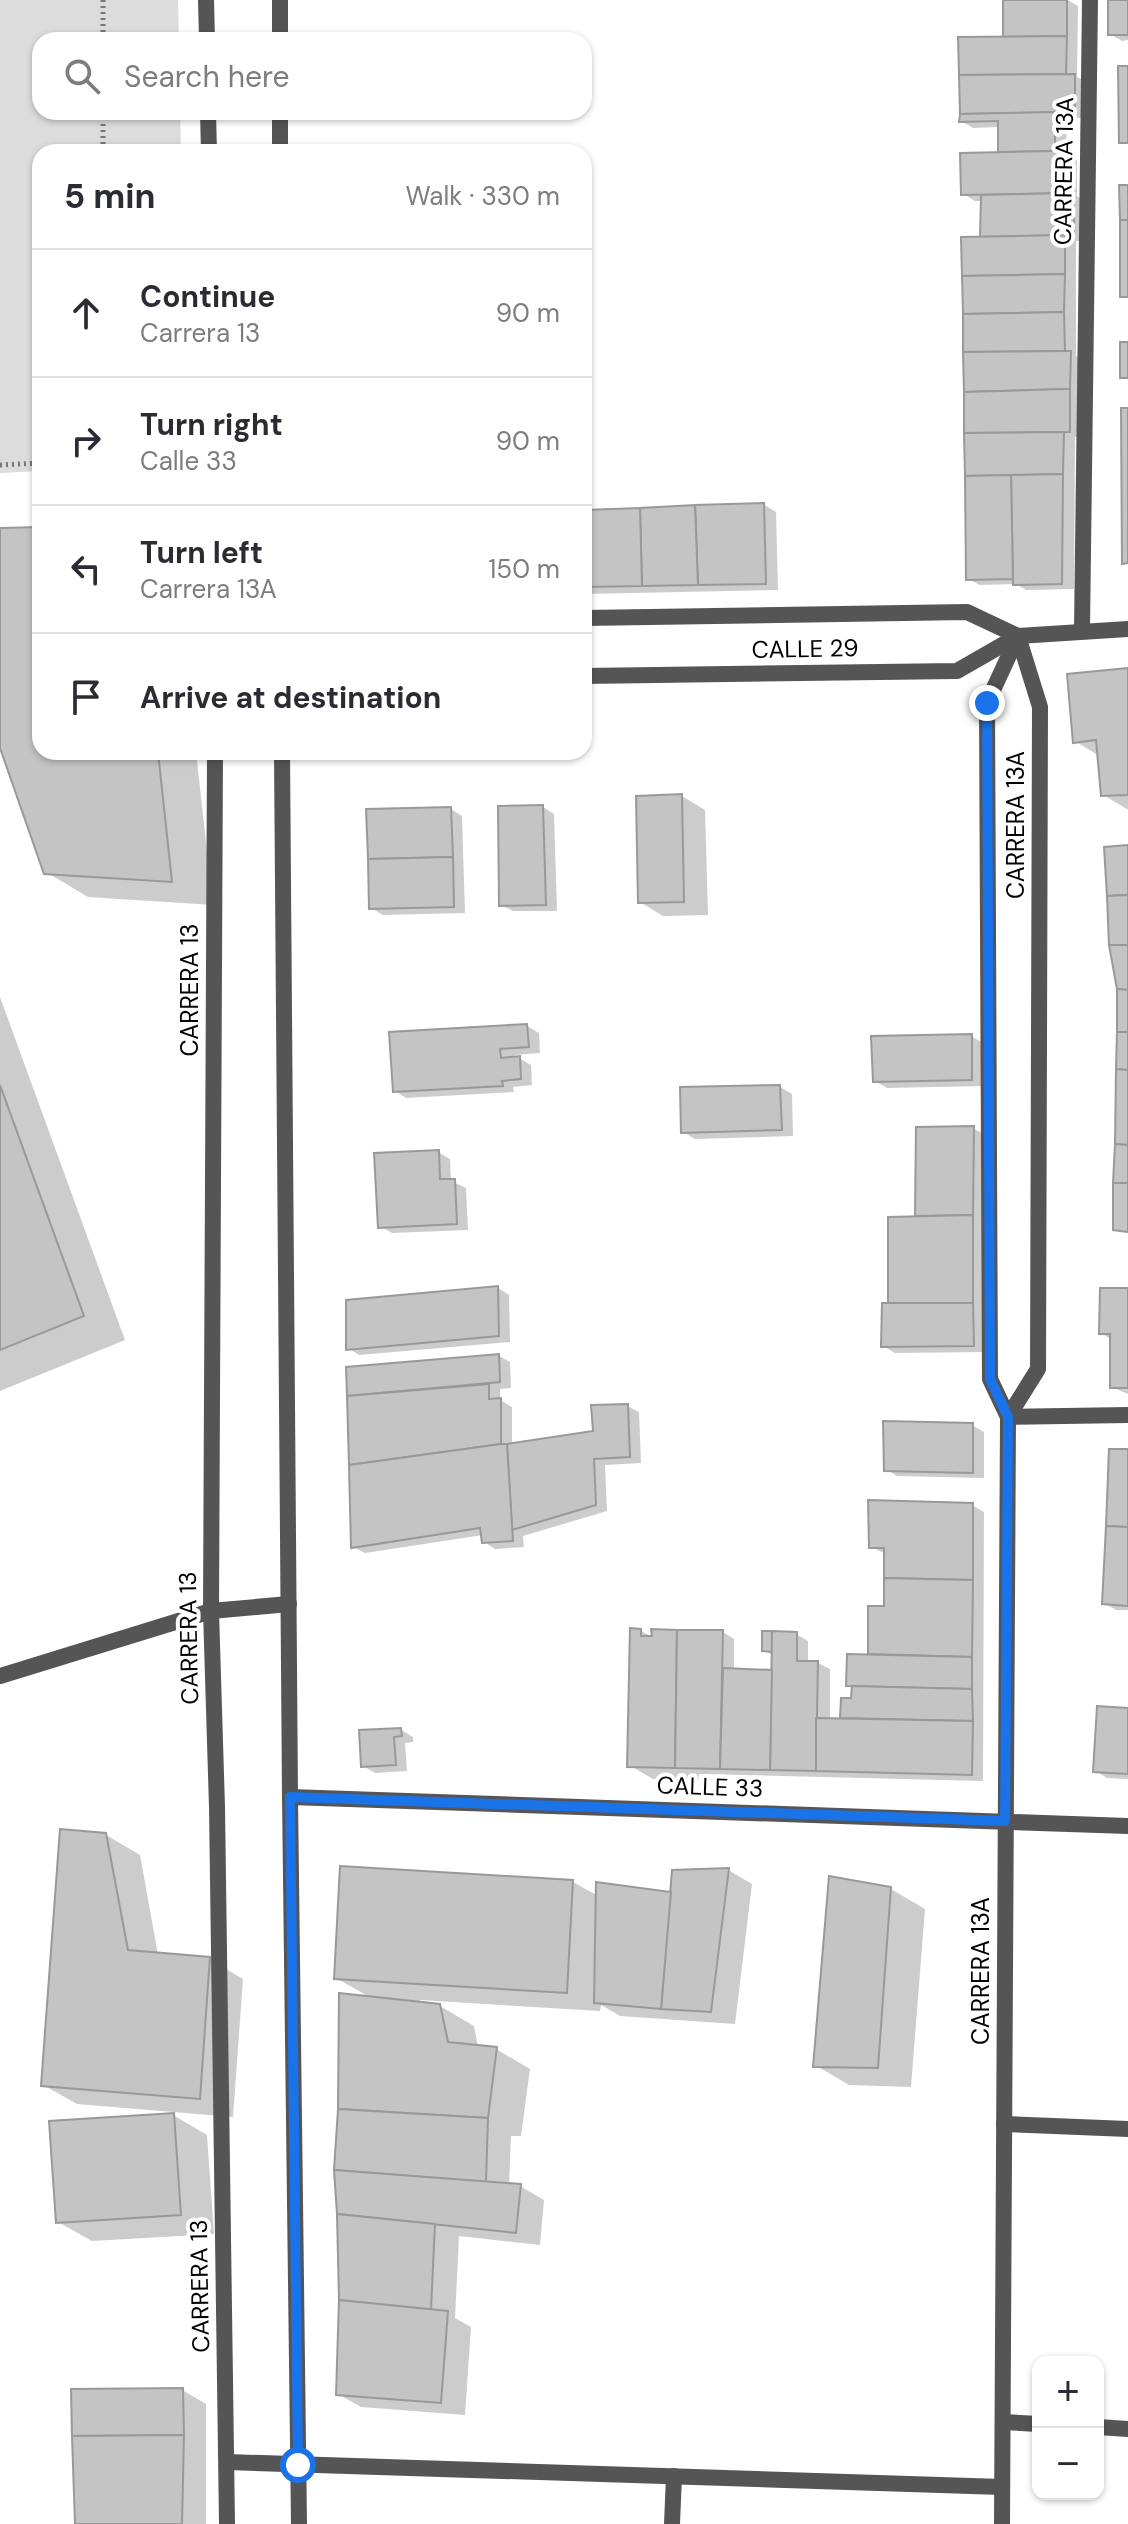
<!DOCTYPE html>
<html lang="en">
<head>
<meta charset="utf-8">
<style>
	:root { --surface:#fff; --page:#f2f2f3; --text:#2b2b33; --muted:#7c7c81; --line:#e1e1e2 }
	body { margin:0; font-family:"DM Sans",sans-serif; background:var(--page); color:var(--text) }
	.controls { position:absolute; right:24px; bottom:24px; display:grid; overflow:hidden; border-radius:16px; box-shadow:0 2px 6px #0004 }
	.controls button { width:72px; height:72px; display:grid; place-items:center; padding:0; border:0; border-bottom:2px solid var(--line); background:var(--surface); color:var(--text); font:40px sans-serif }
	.stop { position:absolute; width:24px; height:24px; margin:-18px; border:6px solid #1a73e8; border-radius:50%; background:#fff }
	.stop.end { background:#1a73e8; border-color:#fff; box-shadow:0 2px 8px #0008 }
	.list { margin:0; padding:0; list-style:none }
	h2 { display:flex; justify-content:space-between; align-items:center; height:104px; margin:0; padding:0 32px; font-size:34px }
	h2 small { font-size:26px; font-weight:400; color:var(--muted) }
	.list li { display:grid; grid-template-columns:52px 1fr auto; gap:24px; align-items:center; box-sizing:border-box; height:128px; padding:0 32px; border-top:2px solid var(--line) }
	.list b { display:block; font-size:30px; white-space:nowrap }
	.list p { margin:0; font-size:26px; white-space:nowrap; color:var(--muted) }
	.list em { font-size:26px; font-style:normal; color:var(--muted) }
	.icon { flex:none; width:44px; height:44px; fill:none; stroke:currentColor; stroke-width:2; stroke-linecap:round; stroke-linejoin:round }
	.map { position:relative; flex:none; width:1128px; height:2524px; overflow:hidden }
	.search { position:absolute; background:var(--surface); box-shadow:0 2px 6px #0004; left:32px; top:32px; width:560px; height:88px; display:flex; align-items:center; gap:20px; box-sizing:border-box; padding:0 28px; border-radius:24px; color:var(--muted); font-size:30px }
	.panel { position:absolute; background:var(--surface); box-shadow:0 2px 6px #0004; left:32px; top:144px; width:560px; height:616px; border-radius:24px }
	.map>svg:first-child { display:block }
	.green { fill:#dcdcdc }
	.shadow { fill:#0003 }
	.building { fill:#c4c4c4; stroke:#999; stroke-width:2 }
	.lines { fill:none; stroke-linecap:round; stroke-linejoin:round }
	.path { stroke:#777; stroke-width:5; stroke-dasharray:2 4; stroke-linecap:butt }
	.street { stroke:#555; stroke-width:16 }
	.route { stroke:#1a73e8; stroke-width:10 }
	.labels { text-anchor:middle; stroke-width:8; stroke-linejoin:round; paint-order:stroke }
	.street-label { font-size:24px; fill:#000; stroke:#fff }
</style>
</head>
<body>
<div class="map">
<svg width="1128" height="2524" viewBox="0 0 1128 2524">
	<rect width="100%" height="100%" fill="#fff"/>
	<path class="green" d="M0,0H178L179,40H40V112H180L181,152H40V471L0,473Z"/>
	<g class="shadow">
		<path d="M1005,0H1068L1078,6L1077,77L1087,82L1086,118H1067L1066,153L1077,160V196L1086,202V241H1076V356L1082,359V437H1075L1074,589L1026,590L1016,584L980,585L968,579L983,201H975L963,194L1000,154V127L973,128L961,121L960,39H1005Z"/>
		<path d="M1110,0H1128V40L1122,41L1110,34Z"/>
		<path d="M765,505L776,512L778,590L584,594V513Z"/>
		<path d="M40,529V752H196L213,905L88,897L46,872L0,742V530Z"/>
		<path d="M1128,670V809H1127L1103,795L1099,756L1075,741Z"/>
		<path d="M682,796L705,810L708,915L663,916L640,902Z"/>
		<path d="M543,807L554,814L557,911H513L501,905Z"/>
		<path d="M451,809L462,816L465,913L383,915L371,908Z"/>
		<path d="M0,997L125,1340L0,1391Z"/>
		<path d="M527,1026L539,1033L540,1053L514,1055L531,1065L532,1085L513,1087L514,1092L406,1098L395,1091Z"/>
		<path d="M971,1036L983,1043L984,1086L887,1088L875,1081Z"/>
		<path d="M780,1087L792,1094L793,1136L695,1139L683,1132Z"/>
		<path d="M973,1128L985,1135V1352L895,1353L883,1346L890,1305L917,1218L918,1129Z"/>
		<path d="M438,1152L450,1159L451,1181L466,1188L468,1230L392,1233L380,1226Z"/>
		<path d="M498,1288L509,1295L510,1342L359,1355L348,1348Z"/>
		<path d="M1128,1290V1394L1112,1387V1340L1101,1333Z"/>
		<path d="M499,1356L510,1362L511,1388L500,1389V1400L512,1407V1445L595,1432L627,1406L639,1412L641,1463L605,1465L607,1511L523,1536L524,1547L495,1549L484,1542L483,1535L365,1553L353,1547L348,1369Z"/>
		<path d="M972,1425L984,1432V1478L897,1476L886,1469Z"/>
		<path d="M1128,1451V1610H1116L1104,1603Z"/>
		<path d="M972,1505L984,1512L983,1781L699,1774L698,1781L653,1779L629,1765L641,1631L654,1638L723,1632L734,1639V1671L774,1672V1656L764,1650L796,1634L808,1641V1663H818L830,1669V1720H842L843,1700H853L854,1688L848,1684L870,1656V1608H886V1554L871,1547Z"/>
		<path d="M1128,1710V1779L1107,1778L1096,1771Z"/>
		<path d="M401,1730L413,1737V1742L405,1743L407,1771L375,1773L363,1766Z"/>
		<path d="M106,1835L140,1855L158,1955L209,1959L243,1979L233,2117L77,2104L43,2085Z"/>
		<path d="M728,1870L752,1884L735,2024L620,2016L601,2005L600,2011L420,2000L419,2004L440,2006L474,2026L478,2047L496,2049L530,2069L521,2136H511L509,2186H520L544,2200L540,2245L459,2236L455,2318L471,2327L465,2415L361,2407L338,2394L373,1999L336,1978L573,1882L598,1896L673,1895Z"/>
		<path d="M891,1889L925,1909L911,2087L849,2085L815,2065Z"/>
		<path d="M173,2115L207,2135L214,2234L92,2241L58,2222Z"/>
		<path d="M182,2390L206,2404V2524H77Z"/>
	</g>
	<g class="building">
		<path d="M1003,0H1067V36L1003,37Z"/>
		<rect x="1108" y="0" width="20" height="35"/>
		<path d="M1067,36L1066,74L959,75L958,37Z"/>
		<path d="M1118,66H1128V143H1119Z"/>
		<path d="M1075,74V112L960,114L959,75Z"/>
		<path d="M1055,112V151L998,152V121L959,122L960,114Z"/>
		<path d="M1055,151H1066L1065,193L961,195L960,153Z"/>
		<path d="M1119,185H1128V220H1120Z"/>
		<path d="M1065,193H1074V235L980,237L981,195Z"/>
		<rect x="1120" y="220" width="8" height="77"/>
		<path d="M1065,235V274L962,276L961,237Z"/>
		<path d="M1065,274L1064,312L963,314L962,276Z"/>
		<path d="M1064,312L1065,351L963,352V314Z"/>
		<rect x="1120" y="342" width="8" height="36"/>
		<path d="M1065,351H1071L1070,389L964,392L963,352Z"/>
		<path d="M1064,389H1070V432L964,433V392Z"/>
		<path d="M1121,408H1128V563L1122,564Z"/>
		<path d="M1064,432L1063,474L965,476L964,433Z"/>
		<path d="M1063,474L1062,584L1013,585L1011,475Z"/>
		<path d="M1011,475L1013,579L966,580L965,476Z"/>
		<path d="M764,503L766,584L698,585L695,505Z"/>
		<path d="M695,505L698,585L642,586L640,508Z"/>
		<path d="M640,508L642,586L584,587V510Z"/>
		<path d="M40,527V752H158L172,882L44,874L0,748V528Z"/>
		<path d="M1128,668V795L1101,796L1096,740L1073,743L1067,674Z"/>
		<path d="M682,794L684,902L638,903L636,796Z"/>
		<path d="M543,805L546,905L499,906L498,806Z"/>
		<path d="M451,807L453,857L368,859L366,809Z"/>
		<path d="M1128,845V895L1107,896L1104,847Z"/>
		<path d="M453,857L454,907L369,909L368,859Z"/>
		<path d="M1128,895V945H1109L1107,896Z"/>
		<path d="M1109,945H1128V990L1117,989Z"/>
		<path d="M1117,989L1128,990V1032H1117Z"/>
		<path d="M527,1024L529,1047L500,1049L501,1058L520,1056L521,1079L502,1081L503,1086L393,1092L389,1032Z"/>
		<path d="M1117,1032H1128V1070L1116,1069Z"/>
		<path d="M972,1034V1080L873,1082L871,1036Z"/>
		<path d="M1116,1069L1128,1070V1145L1115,1144Z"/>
		<path d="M0,1085L84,1316L0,1350Z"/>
		<path d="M780,1085L782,1130L681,1133L680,1087Z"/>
		<path d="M974,1126L973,1215L915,1216L916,1127Z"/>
		<path d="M1115,1144L1128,1145V1183H1113Z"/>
		<path d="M439,1150L440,1179H455L457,1224L378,1228L374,1153Z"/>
		<path d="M1113,1183H1128V1232L1113,1230Z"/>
		<path d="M973,1215V1303H888V1217Z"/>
		<path d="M498,1286L499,1336L346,1350V1300Z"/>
		<path d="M1100,1288H1128V1388H1110V1334H1099Z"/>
		<path d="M882,1303H973L974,1346L881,1347Z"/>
		<path d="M499,1354L500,1382L347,1396L346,1367Z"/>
		<path d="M489,1384V1399L501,1398V1444L349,1465L347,1396Z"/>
		<path d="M628,1404L630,1457L594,1459L596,1505L512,1530L507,1444L593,1431L591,1405Z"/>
		<path d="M883,1421L973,1423V1473L884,1471Z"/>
		<path d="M501,1444H507L513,1541L482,1543L480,1528L351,1548L349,1465Z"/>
		<path d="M1109,1449H1128V1527L1106,1526Z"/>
		<path d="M868,1500L973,1503V1580L884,1578V1548H869Z"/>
		<path d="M1106,1526L1128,1527V1606L1102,1604Z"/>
		<path d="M884,1578L973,1580L972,1657L868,1654V1606H884Z"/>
		<path d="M630,1628L641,1629V1636H652L651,1629L677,1630L675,1768L627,1767Z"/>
		<path d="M677,1630H723L720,1769L675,1768Z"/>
		<path d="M762,1631H772V1652L762,1651Z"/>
		<path d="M772,1631L797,1632V1661H818L816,1771L770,1770Z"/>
		<path d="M847,1654L972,1657V1689L846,1686Z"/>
		<path d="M723,1668L772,1670L770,1770L720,1769Z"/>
		<path d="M852,1686L972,1689L973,1721L840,1718L841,1698H851Z"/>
		<path d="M1097,1706L1128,1708V1774L1093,1772Z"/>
		<path d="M816,1718L973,1721L972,1775L816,1771Z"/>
		<path d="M401,1728L402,1736L394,1737L396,1765L361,1767L359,1730Z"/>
		<path d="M60,1829L106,1833L128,1950L210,1957L200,2099L41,2086Z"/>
		<path d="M340,1866L573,1880L567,1993L334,1979Z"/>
		<path d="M729,1868L711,2012L661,2009L672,1870Z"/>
		<path d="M829,1876L891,1887L878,2068L813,2067Z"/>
		<path d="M596,1882L671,1892L661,2009L594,2003Z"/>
		<path d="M339,1993L440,2004L448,2042L497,2047L488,2118L338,2109Z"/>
		<path d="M338,2109L488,2118L486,2182L334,2170Z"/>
		<path d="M174,2113L181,2215L56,2223L49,2121Z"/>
		<path d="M334,2170L521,2184L516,2233L337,2214Z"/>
		<path d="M337,2214L435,2224L431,2310L339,2300Z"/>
		<path d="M339,2300L448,2311L441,2403L336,2395Z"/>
		<path d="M183,2388L184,2435L72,2436L71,2389Z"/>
		<path d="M184,2435L182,2524H75L72,2436Z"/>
	</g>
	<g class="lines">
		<g class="path">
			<path d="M103,0V40"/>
			<path d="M103,112V152"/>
			<path d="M0,465L40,463"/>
		</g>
		<g class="street">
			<path d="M206,0L207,40"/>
			<path d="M280,0V40"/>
			<path d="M208,112L209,152"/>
			<path d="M280,112V152"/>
			<path d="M584,618L967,612L1018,636"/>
			<path d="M1082,630L1090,0"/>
			<path d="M584,676L957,671L1018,636L1128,629"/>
			<path d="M215,752L211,1611L217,1807L227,2524"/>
			<path d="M282,752L290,1797L299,2524"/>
			<path d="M1008,1417L1128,1415"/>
			<path d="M0,1676L211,1611L289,1604"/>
			<path d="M290,1797L1128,1826"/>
			<path d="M1004,2124L1128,2129"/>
			<path d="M1003,2422L1038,2424"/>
			<path d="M1098,2427L1128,2429"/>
			<path d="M227,2462L1002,2487"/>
			<path d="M672,2524L674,2476"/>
			<path d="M1002,2524L1008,1417L990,1379L987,703L1018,636L1040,707L1038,1369L1008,1417"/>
		</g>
	</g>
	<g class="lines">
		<path class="route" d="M298,2465L290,1797L1005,1821L1008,1417L990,1379L987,703"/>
	</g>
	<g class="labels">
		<g class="street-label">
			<text transform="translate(1064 171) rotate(-89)" y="8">CARRERA 13A</text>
			<text transform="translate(805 649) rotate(-1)" y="8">CALLE 29</text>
			<text transform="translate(1016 825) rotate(-90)" y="8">CARRERA 13A</text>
			<text transform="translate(190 990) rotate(-90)" y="8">CARRERA 13</text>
			<text transform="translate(189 1638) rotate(-91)" y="8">CARRERA 13</text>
			<text transform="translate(710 1787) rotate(2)" y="8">CALLE 33</text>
			<text transform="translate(981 1971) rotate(-90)" y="8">CARRERA 13A</text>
			<text transform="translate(200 2286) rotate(-91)" y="8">CARRERA 13</text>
		</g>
	</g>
</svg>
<div class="controls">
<button>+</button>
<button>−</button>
</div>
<div class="stop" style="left:298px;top:2465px"></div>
<div class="stop end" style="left:987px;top:703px"></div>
<div class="search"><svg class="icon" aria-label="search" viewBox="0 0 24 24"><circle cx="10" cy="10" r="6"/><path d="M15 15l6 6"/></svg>Search here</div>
<section class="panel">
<h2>5 min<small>Walk · 330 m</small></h2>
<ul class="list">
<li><svg class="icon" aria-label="ahead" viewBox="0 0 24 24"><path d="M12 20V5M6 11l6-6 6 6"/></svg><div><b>Continue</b><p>Carrera 13</p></div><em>90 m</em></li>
<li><svg class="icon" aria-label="right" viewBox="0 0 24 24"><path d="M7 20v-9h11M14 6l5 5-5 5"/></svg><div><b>Turn right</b><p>Calle 33</p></div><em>90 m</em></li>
<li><svg class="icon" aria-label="left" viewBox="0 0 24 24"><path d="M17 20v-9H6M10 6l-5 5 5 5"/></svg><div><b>Turn left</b><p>Carrera 13A</p></div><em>150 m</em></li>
<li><svg class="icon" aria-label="arrive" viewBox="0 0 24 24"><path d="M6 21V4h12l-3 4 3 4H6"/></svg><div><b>Arrive at destination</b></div></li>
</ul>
</section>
</div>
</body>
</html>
